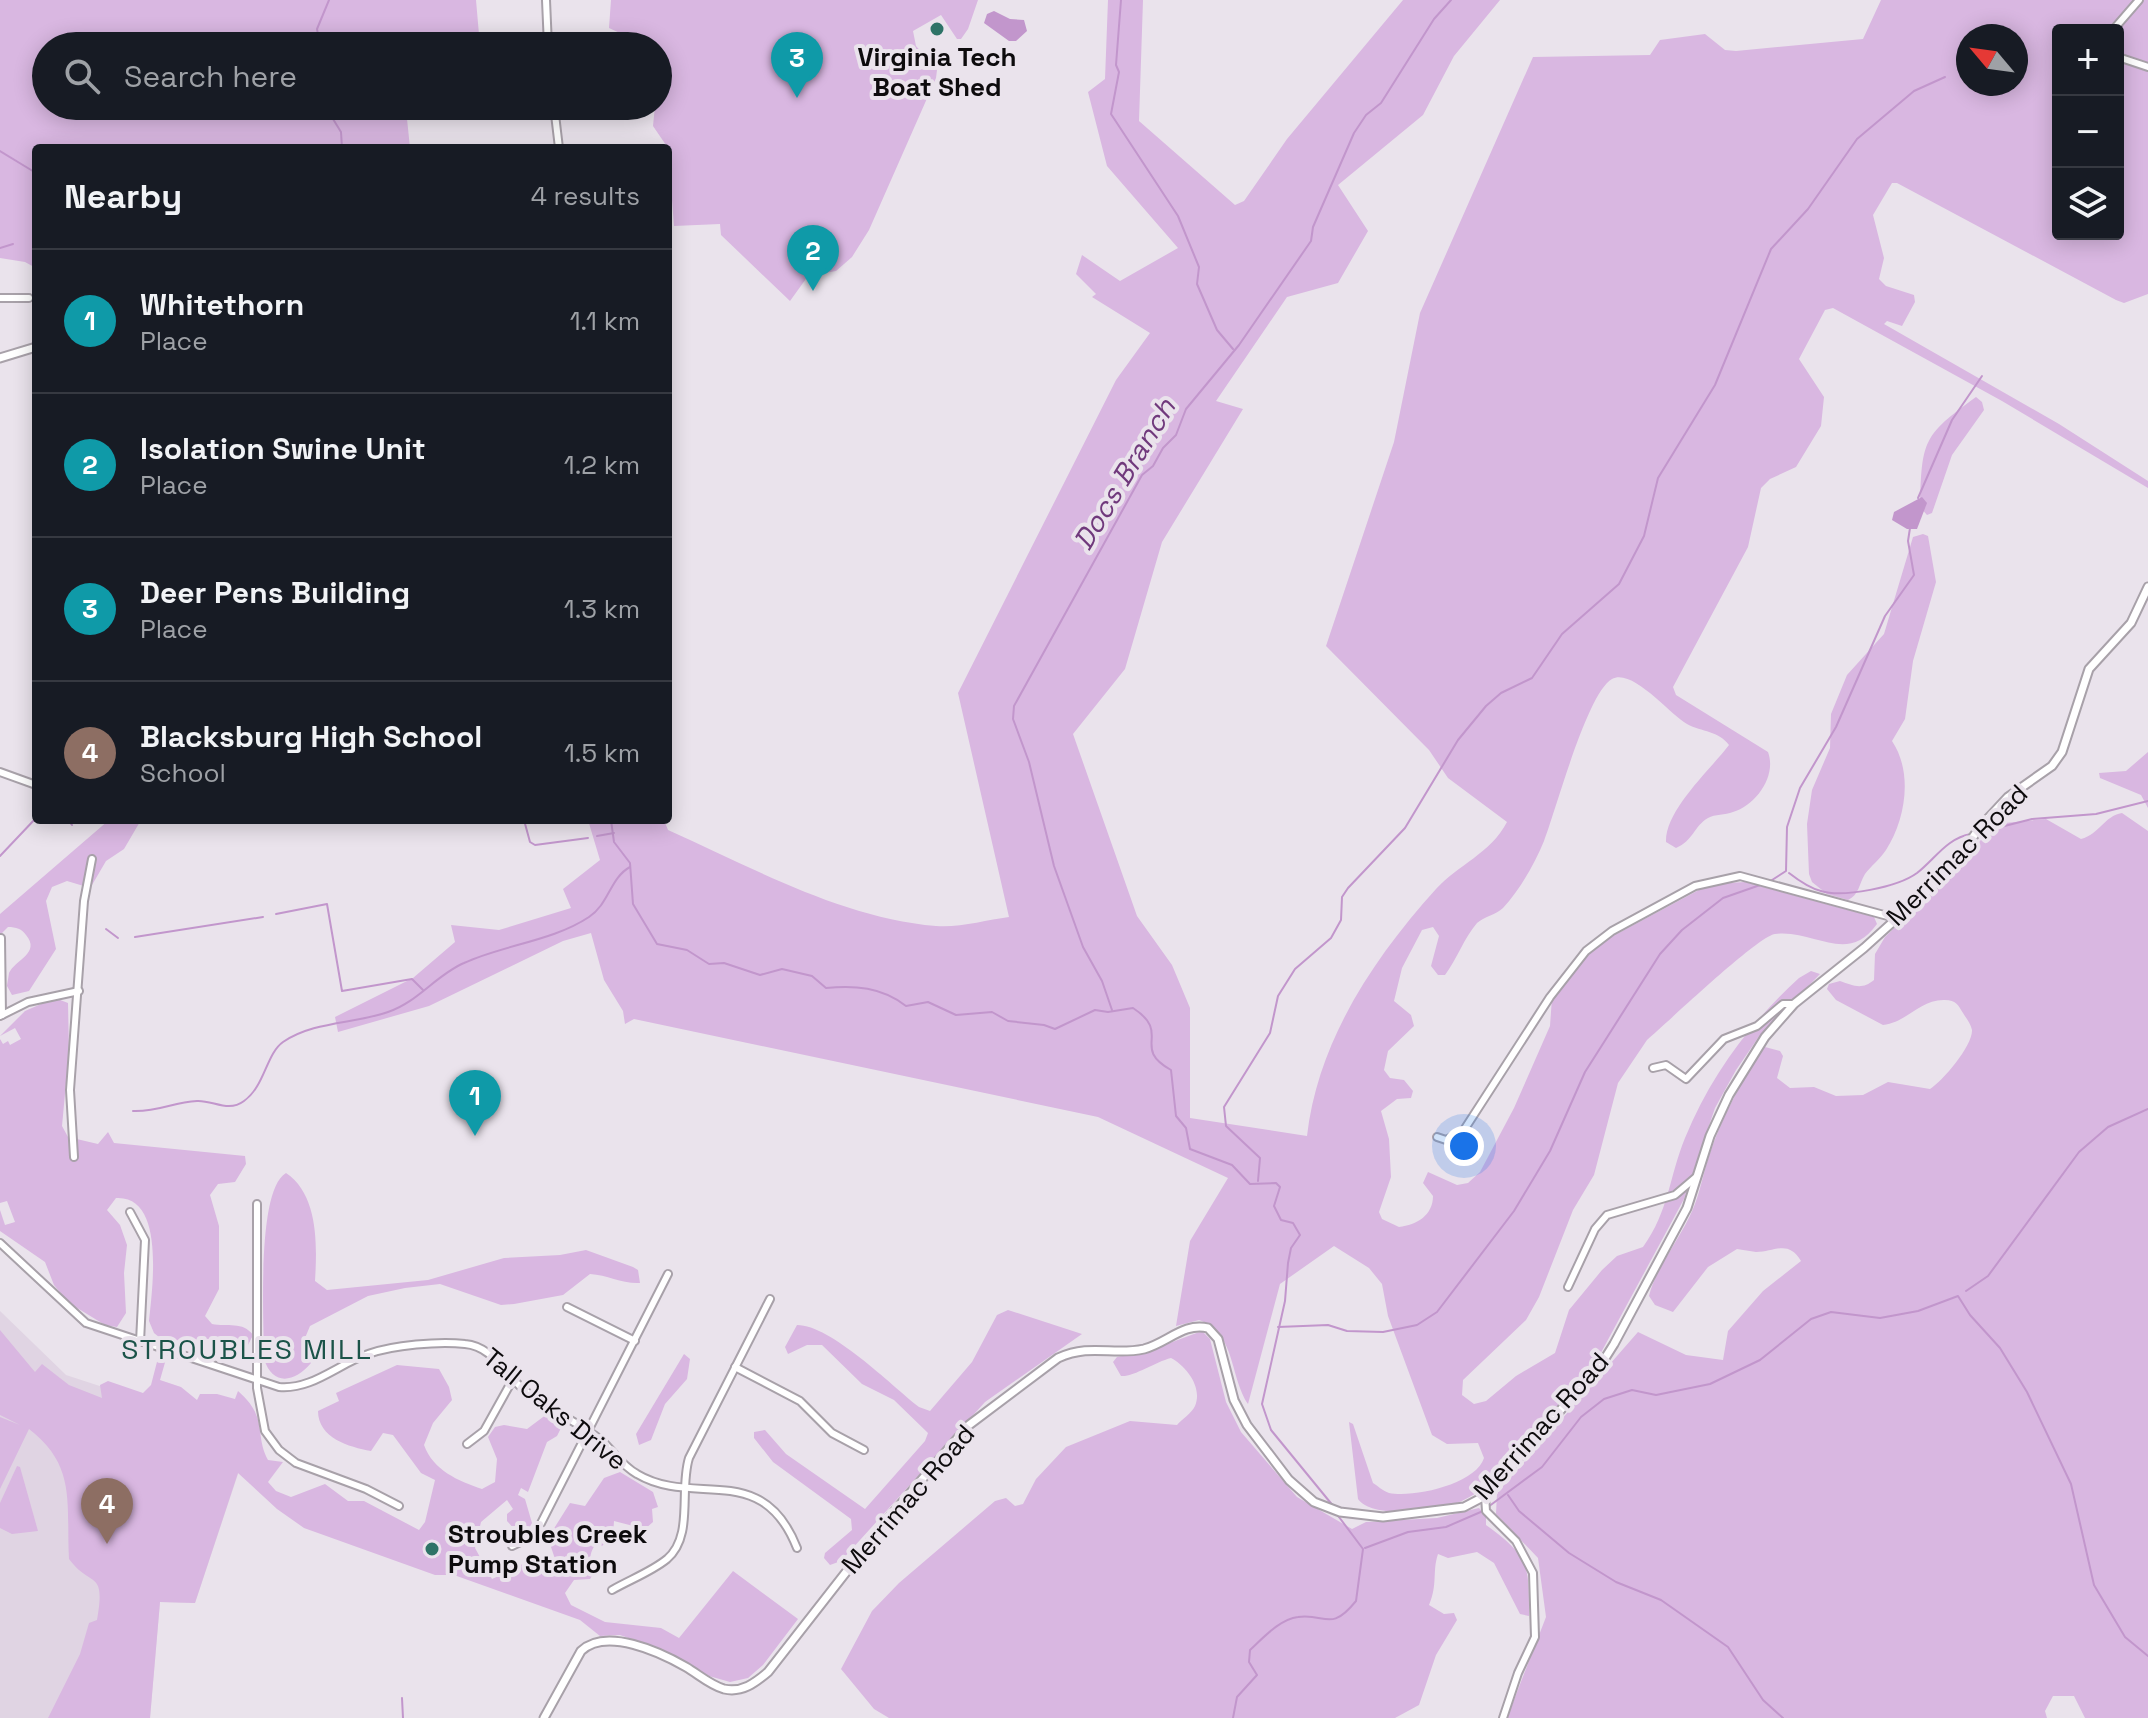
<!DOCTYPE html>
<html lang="en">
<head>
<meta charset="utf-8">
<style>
	:root { --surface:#171b24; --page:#20242c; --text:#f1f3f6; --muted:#9ea1a6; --line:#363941; --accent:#2e7367 }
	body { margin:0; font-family:"Space Grotesk",sans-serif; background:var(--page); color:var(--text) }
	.controls { position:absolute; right:24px; top:24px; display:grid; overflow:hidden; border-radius:8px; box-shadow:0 4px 20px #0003 }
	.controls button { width:72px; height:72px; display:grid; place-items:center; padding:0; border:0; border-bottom:2px solid var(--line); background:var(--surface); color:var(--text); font:40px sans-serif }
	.compass { position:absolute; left:1956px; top:24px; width:72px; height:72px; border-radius:50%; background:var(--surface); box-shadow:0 4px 20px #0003; rotate:299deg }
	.you { position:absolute; left:1464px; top:1146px; width:28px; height:28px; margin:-20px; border:6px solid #fff; border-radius:50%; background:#1a73e8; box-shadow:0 0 0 12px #1a73e833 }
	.badge { display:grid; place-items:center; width:52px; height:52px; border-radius:50%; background:var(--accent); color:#fff; font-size:26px; font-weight:700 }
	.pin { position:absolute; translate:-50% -66px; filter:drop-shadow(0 2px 4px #0008) }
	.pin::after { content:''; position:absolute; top:42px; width:28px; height:24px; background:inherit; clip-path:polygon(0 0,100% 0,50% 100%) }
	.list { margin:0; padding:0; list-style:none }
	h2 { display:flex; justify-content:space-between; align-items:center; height:104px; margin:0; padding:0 32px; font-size:34px }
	h2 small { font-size:26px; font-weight:400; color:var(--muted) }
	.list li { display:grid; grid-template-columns:52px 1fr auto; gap:24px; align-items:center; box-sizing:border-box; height:144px; padding:0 32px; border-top:2px solid var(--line) }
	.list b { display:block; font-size:30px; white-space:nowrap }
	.list p { margin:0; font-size:26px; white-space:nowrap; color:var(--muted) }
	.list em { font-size:26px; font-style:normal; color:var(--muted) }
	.icon { flex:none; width:44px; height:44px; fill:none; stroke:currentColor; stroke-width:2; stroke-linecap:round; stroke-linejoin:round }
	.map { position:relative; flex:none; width:2148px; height:1718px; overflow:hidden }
	.search { position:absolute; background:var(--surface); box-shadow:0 4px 20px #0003; left:32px; top:32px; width:640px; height:88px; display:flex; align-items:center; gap:20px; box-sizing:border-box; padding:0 28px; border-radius:44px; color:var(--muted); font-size:30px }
	.panel { position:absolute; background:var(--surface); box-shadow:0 4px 20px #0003; left:32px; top:144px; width:640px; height:680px; border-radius:8px }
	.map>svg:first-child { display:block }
	.built { fill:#e0d4e3 }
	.green { fill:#d9b7e1; fill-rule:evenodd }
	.water { fill:#c296cc }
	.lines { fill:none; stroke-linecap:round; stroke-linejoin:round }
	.stream { stroke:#c296cc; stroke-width:2 }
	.minor-casing { stroke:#a8a1a9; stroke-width:10 }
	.tertiary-casing { stroke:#a8a1a9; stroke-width:11 }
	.minor { stroke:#fff; stroke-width:6 }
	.tertiary { stroke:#fff; stroke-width:7 }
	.poi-dot { fill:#2e7367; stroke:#eae3ec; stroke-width:3 }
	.labels { text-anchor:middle; stroke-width:8; stroke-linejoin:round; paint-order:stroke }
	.poi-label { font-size:26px; font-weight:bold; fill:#0d0b0d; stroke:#eae3ec }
	.street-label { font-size:26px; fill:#0d0b0d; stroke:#eae3ec }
	.water-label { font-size:28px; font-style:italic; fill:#70397c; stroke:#eae3ec }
	.neighbourhood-label { font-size:28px; letter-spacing:2px; fill:#1b5349; stroke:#eae3ec }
</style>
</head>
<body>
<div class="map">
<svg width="2148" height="1718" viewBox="0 0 2148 1718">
	<rect width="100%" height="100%" fill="#eae3ec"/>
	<path class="built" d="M0,1311L66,1375L170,1409L239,1471L195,1603L160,1602L150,1718H0Z"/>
	<g class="green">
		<path d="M0,0H476L480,46H46V106H485V111L406,109L410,148H36V268L25,262L0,258Z"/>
		<path d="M611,0H978L968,29L961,39H957L941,15L913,31L916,46L937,70L936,78L869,230L852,257L836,271L808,276L790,301L721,235L720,224L674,226L668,148L653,126L655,106H658V46H648L609,28Z"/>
		<path d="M1108,0H1143L1139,121L1235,205L1244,201L1287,139L1403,0H1500L1454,56L1423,115L1338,185L1368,231L1338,283L1287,297L1216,401L1243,409L1162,542L1125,669L1073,734L1137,916L1172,965L1190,1008V1118L1307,1136C1318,1041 1373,959 1436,889C1458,865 1491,853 1507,822L1448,778L1429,750L1326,646L1394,442L1420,313L1533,57L1650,55L1660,40L1705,34L1725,50L1736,51L1863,39L1881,0H2148V294L2124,303L2116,300L1897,183H1892L1873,215L1884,258L1879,279L1886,286L1914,295L1915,302L1902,326L1887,321L1884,324L2059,424L2148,481V488L2002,401L1833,308L1825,310L1799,359L1824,397L1821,426L1796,467L1770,479L1761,488L1748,547L1673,687L1676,695L1768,752C1777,776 1756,805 1733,812C1725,815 1715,814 1708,818C1694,826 1693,841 1676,848L1666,842C1665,810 1711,769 1729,745C1719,731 1702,732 1687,724C1670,715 1633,668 1612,679C1587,693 1556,810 1544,841C1535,863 1520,890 1503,908C1496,915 1485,916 1477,923C1464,938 1457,959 1445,975H1438L1431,966L1439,936L1433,927L1422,930L1402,968L1394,1001L1411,1015L1414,1026L1388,1051L1384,1070L1390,1078L1404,1080L1413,1091L1411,1098L1397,1099L1381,1111L1389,1139L1391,1177L1379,1212L1382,1219L1399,1227C1417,1225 1433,1215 1433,1196L1423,1183L1428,1172L1457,1185L1468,1183L1480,1172L1514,1108L1550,1026L1552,998L1598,944L1710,884L1745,882L1874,917L1877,924C1847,966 1815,929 1775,934C1758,936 1668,1022 1647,1040L1618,1083L1594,1175L1573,1210L1539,1297L1526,1320L1463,1380L1462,1395L1474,1404L1486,1401L1516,1376L1555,1353L1569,1310L1602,1270L1617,1256L1643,1247C1669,1211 1669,1177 1685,1138C1711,1075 1749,1024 1799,978L1811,971L1820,974L1758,1038L1736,1070L1715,1108L1684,1199L1597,1360L1496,1478C1481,1490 1467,1501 1448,1506C1428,1512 1371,1518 1358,1499L1349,1422L1353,1424L1373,1483C1378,1486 1383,1491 1389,1493C1414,1498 1476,1484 1484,1458L1478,1443L1447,1444L1432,1435L1388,1316L1382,1284L1369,1268L1334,1246L1280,1284L1248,1404C1229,1375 1236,1333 1199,1320L1176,1326L1190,1241L1228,1178L1098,1117L634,1019L625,1024L623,1011L604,980L591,933L563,941L429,1006L338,1032L335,1017L413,978L455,942L451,925L499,930L571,908L563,889L600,860L588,820H664L668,830C753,868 842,918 936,926C959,928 986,920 1009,917L958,693L1116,380L1150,333L1092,297L1096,294L1076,274L1082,255L1120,281L1178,248L1107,166L1088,92L1105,79ZM2058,30H2118V234H2058ZM1968,36H2016V84H1968Z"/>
		<path d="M1976,397L1982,402L1984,410L1952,455L1932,513L1927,515L1920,507C1922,441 1922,436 1976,397Z"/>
		<path d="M1923,534L1928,536L1936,582L1913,661L1905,719L1892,741C1913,772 1906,819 1886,850C1880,859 1871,866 1865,874C1859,884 1859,895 1848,900L1827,894L1812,882L1809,874L1807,824L1812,790L1830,748L1831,714L1847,675L1884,634L1913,537Z"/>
		<path d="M2148,752V808L2141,795L2100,778L2099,773L2126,771Z"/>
		<path d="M2122,813L2148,831V1718H2085L2074,1696H2053L2045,1711L2047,1718H1507L1546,1617L1538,1558L1496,1514L1497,1493L1638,1332L1686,1355L1723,1360L1728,1331L1763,1291L1801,1261C1788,1239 1775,1252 1756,1252C1750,1251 1743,1250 1737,1249L1708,1267L1673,1312L1655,1305L1649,1296C1655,1269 1681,1238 1693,1209C1700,1193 1703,1174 1709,1156C1722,1117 1741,1081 1765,1047L1780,1051L1783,1056L1777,1078L1790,1088L1814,1087L1836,1096L1863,1095L1888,1082L1930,1089C1943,1081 1973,1045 1972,1030C1971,1024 1966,1018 1963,1013C1958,1005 1956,1000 1945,1000C1920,999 1908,1022 1883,1025L1836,1000L1827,989L1829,984L1840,981C1854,986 1862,990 1874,980L1875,954L1885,937L1961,864L1994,824L2046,819L2081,839C2100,834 2104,816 2122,813Z"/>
		<path d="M109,820H141L124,849L106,861L92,885L87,887L67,881L52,887L46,901L56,949L29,991L12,995L7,986C7,985 9,974 9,973C15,960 41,953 26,935C22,929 16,927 8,927L0,935V914Z"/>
		<path d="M55,998L68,1003L69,1051L62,1126L68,1137L98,1144L108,1132L114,1143L245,1156L246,1164L235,1182L218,1184L210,1195L219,1226V1289L205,1316L212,1324C227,1327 243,1321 253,1335L248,1345L226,1338L164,1341L154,1333L149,1321C152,1290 166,1195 116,1198L107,1210L120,1225L127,1245L124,1273L126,1313L117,1327L105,1325L69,1303L54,1285L45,1262L0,1231V1210L5,1225L15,1222L7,1201L0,1203V1039L3,1044L8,1041L10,1045L21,1039L15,1028L0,1036L25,1011Z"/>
		<path d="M286,1173C319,1195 317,1247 315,1281L327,1290L428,1280L504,1258L560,1255L586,1250L633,1267L638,1270L640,1283C622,1284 608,1275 590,1274L563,1295L514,1304L501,1305L440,1284L405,1288L368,1296L310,1326L305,1338L311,1363C295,1382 273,1387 264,1359C264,1324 256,1190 286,1173Z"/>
		<path d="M1008,1310L1082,1334L985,1402L841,1561L830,1565L824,1558L825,1553L852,1530L851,1519L773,1462L754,1438V1432L765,1430L786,1454L865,1509L925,1441L928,1433L894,1400L862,1384L822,1345H807L788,1354L785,1347L797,1325C831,1325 891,1385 919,1407L930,1411L972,1362L997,1315Z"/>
		<path d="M0,1330L35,1372L42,1364L69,1385L102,1398L100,1385L108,1381L143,1393L151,1385L158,1358L161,1356L166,1359L160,1380L181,1387L197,1400L200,1394H217L235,1399L238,1391C269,1418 254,1434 268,1460L283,1462L268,1482L276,1491L291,1497L325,1484L348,1501H364L419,1530L425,1522L435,1480L421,1473L393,1435L383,1433L371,1451C349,1447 318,1438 318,1411L339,1401L336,1393L397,1365L439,1369L449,1387L452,1400L433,1423L424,1445C433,1470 458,1481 482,1489L495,1482L497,1459L488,1437L495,1427L504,1425L527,1429L547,1414L556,1417L562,1426L557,1436L547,1442L528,1492L521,1488L518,1495L525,1499L532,1523L527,1532L516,1531L507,1521V1514L513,1509L507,1500L481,1522L475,1548L492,1579L501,1575L510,1556L529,1570L538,1568L541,1573L557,1565L548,1538L570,1503L585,1506L604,1478L620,1472L653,1492L658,1507L652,1509L653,1522L645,1529L614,1521L613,1535L602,1546L598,1542C589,1550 588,1564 594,1573L590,1579L574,1580L565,1593L571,1605L605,1622L661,1628L679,1638L733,1571L798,1619L763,1665L748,1678L730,1682L709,1676L667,1652L620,1635L600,1636L580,1620L454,1575H435L304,1528L277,1509L238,1473L195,1603L160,1602L150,1718H48L80,1654L89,1623L97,1620C106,1568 91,1589 69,1559C66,1503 77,1466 29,1429L0,1489V1417L20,1425L0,1415Z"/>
		<path d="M1202,1331L1210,1339L1226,1402L1241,1432L1297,1497L1352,1529L1366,1522L1437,1518L1479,1508L1486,1516V1525C1530,1557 1529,1565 1529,1616L1520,1614L1494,1563L1477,1552L1448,1558L1438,1554C1432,1572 1438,1584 1429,1605L1444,1614L1454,1613L1457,1620L1436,1655L1419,1705L1395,1718H889L874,1709L841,1669L872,1611L899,1583L995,1501L1006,1498L1015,1506L1023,1504L1036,1479L1066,1447L1130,1421L1177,1425C1182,1419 1192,1413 1195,1406C1203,1387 1186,1366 1171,1358C1155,1362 1134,1377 1121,1376L1113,1362L1117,1357L1148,1351Z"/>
		<path d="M684,1354L690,1359L687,1379L665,1404L651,1440L639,1445L636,1434Z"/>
		<path d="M17,1466L20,1467L38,1531L12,1534L0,1528V1503Z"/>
	</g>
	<g class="water">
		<path d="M994,11L1010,19L1024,20L1027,31L1016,41H1009L984,23L987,14Z"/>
		<path d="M1922,497L1927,503L1917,529H1907L1892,520L1894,512Z"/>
	</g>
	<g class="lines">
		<g class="stream">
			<path d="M1121,0L1116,65L1119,72L1111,114L1178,216L1199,267L1197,284L1217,330L1233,349"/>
			<path d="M320,46L317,29L329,0"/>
			<path d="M325,106L341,132L342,148"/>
			<path d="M0,151L36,173"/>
			<path d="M35,239L36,238"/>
			<path d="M0,248L13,244"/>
			<path d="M1918,498L1952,420L1982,376"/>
			<path d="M68,820L72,825"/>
			<path d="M524,820L530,842L535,845L588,838"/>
			<path d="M611,820L614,842L630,863L633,904L657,944L687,950L709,964L724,963L760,975L782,969L812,976L826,988C854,985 882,987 906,1006L928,1002L956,1015L992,1012L1008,1021L1044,1025L1055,1029L1095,1010L1108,1012L1133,1008C1173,1034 1130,1047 1171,1070L1176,1116L1186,1128L1190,1149L1232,1165L1250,1184L1276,1183L1280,1187L1274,1206L1281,1220L1293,1223L1300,1235L1291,1248L1288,1263L1285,1301L1262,1404L1271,1430L1334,1507"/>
			<path d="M1981,832L2032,819L2096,814L2148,801"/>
			<path d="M597,836L614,833"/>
			<path d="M0,856L36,818"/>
			<path d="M1789,873C1798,880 1809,888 1821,891C1843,898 1898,887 1917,873C1935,859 1947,838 1971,834"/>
			<path d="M1769,882L1786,871L1787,827L1800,788L1836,727L1885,616L1914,575L1908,541L1910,528"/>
			<path d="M276,914L327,904L342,991L412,979L423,990"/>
			<path d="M106,929L118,938"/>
			<path d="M135,937L263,917"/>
			<path d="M1112,1010L1102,981L1083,947L1054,866L1029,762L1013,719L1014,706L1142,475L1153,466L1163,448L1176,435L1186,409L1239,345L1311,241L1313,227L1354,133L1366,115L1381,103L1434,19L1451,0"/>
			<path d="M133,1111C159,1112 173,1102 197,1101C213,1100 228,1113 244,1101C265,1086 266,1054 283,1042C314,1021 354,1024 388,1012C418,1002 436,975 464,963C503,945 553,941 589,917C609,904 610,878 630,867"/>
			<path d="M1258,1181L1260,1158L1226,1126L1224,1107L1270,1033L1278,996L1295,969L1331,938L1341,920L1342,897L1348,888L1405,828L1458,740L1486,706L1501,693L1532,678L1562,634L1619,584L1644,536L1658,478L1715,385L1771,249L1808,209L1857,139L1914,91L1945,77"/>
			<path d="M1966,1291L1988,1276L2079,1152L2108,1127L2148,1109"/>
			<path d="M1278,1327L1328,1325L1347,1331L1383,1332L1417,1325L1437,1312L1514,1211L1550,1151L1585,1072L1660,954L1682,930L1723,898L1763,884"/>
			<path d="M1508,1495L1519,1511L1569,1553L1616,1582L1661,1600L1728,1647L1763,1700L1783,1718"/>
			<path d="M1488,1507L1542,1467L1581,1417L1604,1399L1632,1390L1656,1395L1710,1384L1760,1360L1811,1319L1831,1312L1880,1318L1918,1311L1958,1296L1970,1315L2000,1348L2027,1392L2071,1484L2094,1585L2125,1637L2148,1656"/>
			<path d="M1365,1548L1408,1532L1446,1527L1483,1511"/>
			<path d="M402,1698L403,1718"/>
			<path d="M1233,1718L1237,1697L1257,1675L1249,1662L1250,1650C1263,1638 1280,1619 1298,1617C1326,1613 1330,1633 1356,1601L1363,1549L1336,1513"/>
		</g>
		<g class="minor-casing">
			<g id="minor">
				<path d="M546,0L548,46"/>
				<path d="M2113,30L2139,0"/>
				<path d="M2118,57L2148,67"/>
				<path d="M554,106L559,148"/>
				<path d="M0,298H29"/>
				<path d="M0,772L36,785"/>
				<path d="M1,938L2,1015"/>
				<path d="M0,1016L28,1002L79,991"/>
				<path d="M1653,1068L1666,1065L1686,1079L1724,1039L1757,1026L1783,1004H1794"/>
				<path d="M1437,1137L1446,1140L1464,1130L1550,997L1586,951L1612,931L1695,886L1740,876L1895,918"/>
				<path d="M74,1157L70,1090L84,901L92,859"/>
				<path d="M257,1204V1388L265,1431L279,1450L296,1463L366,1489L399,1506"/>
				<path d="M130,1212L145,1240L140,1342"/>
				<path d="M0,1243L86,1323L279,1387C312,1390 338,1364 368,1354C393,1345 439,1341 465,1344C491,1346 503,1371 521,1387C544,1409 577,1420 602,1441C614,1452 622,1466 637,1474C694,1508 762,1459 797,1548"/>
				<path d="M1568,1287L1595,1229L1607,1215L1675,1195L1695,1178"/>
				<path d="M567,1307L635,1341"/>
				<path d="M735,1367L800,1401L832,1433L864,1450"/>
				<path d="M467,1444L484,1431L513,1379"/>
				<path d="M1485,1496L1486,1511L1516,1541L1533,1573L1535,1637L1518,1673L1503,1718"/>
				<path d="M512,1546L535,1535L668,1274"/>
				<path d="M612,1590C629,1580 651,1572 667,1559C694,1536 679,1490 689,1458L770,1299"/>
			</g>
		</g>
		<g class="tertiary-casing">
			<g id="tertiary">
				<path d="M0,358L36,347"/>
				<path d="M544,1718L581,1651C606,1627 660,1652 686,1667C698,1674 710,1685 724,1689C742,1693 755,1683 768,1672L886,1521L969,1425L1058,1358C1092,1343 1112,1356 1144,1349C1167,1343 1184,1322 1208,1328L1218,1339L1234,1400L1247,1425L1289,1480L1314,1502L1340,1512L1383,1517L1464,1507L1485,1496L1602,1363L1614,1344L1687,1208L1710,1136L1729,1095L1765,1037L1794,1004L1864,948L1946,874L1981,826L2008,797L2052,766L2062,752L2089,669L2131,623L2148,587"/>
			</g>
		</g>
		<use href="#minor" class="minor"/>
		<use href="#tertiary" class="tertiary"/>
	</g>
	<g class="poi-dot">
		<circle cx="937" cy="29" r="8"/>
		<circle cx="432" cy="1549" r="8"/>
	</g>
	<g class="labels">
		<g class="poi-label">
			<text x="937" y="66">Virginia Tech<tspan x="937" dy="30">Boat Shed</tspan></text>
			<text x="448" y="1543" text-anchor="start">Stroubles Creek<tspan x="448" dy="30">Pump Station</tspan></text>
		</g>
		<g class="street-label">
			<text transform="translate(1957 855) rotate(-45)" y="9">Merrimac Road</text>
			<text transform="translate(555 1409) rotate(39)" y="9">Tall Oaks Drive</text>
			<text transform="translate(1541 1426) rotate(-48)" y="9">Merrimac Road</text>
			<text transform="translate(908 1499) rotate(-49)" y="9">Merrimac Road</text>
		</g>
		<g class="water-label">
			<text transform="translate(1124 474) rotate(-59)" y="10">Docs Branch</text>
		</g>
		<g class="neighbourhood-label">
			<text x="247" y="1359">STROUBLES MILL</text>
		</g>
	</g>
</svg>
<div class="controls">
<button>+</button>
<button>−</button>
<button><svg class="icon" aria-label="layers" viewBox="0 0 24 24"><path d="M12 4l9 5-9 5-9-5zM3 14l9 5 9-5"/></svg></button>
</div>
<svg class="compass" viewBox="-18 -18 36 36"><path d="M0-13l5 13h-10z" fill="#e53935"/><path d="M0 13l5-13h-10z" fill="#9ea1a6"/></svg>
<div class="you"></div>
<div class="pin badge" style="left:475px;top:1136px;background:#0f9aa8">1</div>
<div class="pin badge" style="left:813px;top:291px;background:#0f9aa8">2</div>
<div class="pin badge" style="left:797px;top:98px;background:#0f9aa8">3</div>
<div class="pin badge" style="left:107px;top:1544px;background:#8d6e63">4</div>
<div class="search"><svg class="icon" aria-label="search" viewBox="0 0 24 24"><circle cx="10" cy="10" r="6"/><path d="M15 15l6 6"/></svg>Search here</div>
<section class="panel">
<h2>Nearby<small>4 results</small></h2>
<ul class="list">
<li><span class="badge" style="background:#0f9aa8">1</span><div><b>Whitethorn</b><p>Place</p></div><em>1.1 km</em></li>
<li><span class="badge" style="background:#0f9aa8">2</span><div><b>Isolation Swine Unit</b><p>Place</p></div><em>1.2 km</em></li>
<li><span class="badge" style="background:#0f9aa8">3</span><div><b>Deer Pens Building</b><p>Place</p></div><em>1.3 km</em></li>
<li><span class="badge" style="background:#8d6e63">4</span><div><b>Blacksburg High School</b><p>School</p></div><em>1.5 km</em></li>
</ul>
</section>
</div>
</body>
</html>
